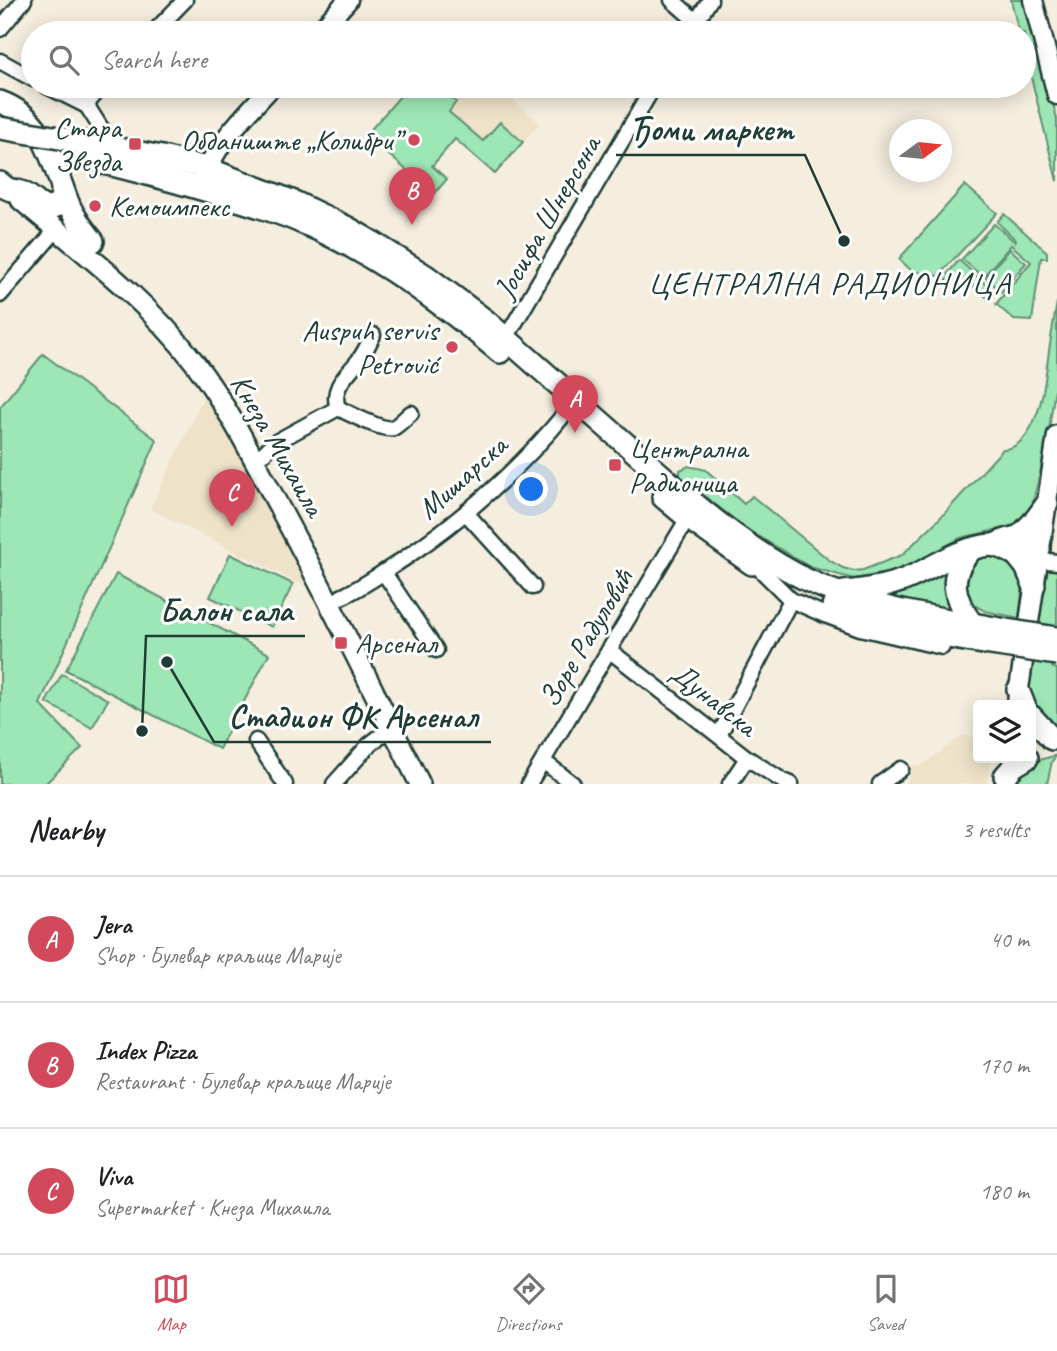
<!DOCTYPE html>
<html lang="en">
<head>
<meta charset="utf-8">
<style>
	:root { --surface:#fff; --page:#f2f2f2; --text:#202124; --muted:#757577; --line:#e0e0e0; --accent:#d1495b }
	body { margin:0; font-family:Caveat,sans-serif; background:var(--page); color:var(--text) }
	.controls { position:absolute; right:21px; bottom:21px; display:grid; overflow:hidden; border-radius:7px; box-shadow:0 4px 18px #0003 }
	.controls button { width:63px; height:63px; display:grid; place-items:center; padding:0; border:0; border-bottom:2px solid var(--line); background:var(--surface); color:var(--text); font:35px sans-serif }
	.compass { position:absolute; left:889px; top:119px; width:63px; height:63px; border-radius:50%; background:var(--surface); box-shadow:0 4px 18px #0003; rotate:75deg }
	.you { position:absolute; left:532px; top:490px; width:24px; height:24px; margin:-18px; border:5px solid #fff; border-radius:50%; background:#1a73e8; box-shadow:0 0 0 10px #1a73e833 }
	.badge { display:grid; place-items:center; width:46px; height:46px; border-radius:50%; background:var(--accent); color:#fff; font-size:23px; font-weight:700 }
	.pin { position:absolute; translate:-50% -58px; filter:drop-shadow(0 2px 4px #0008) }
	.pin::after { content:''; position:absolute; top:37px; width:24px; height:21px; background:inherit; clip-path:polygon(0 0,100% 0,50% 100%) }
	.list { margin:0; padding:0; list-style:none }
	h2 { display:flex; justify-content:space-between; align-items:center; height:91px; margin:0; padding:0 28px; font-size:30px }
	h2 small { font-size:23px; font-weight:400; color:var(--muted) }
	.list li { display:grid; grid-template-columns:46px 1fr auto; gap:21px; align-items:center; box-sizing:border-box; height:126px; padding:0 28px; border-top:2px solid var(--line) }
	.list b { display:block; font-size:26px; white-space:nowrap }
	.list p { margin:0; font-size:23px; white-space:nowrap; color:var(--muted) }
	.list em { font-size:23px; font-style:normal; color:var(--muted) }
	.icon { flex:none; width:38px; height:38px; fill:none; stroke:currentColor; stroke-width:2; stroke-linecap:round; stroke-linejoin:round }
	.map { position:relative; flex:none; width:1057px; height:784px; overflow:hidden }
	.search { position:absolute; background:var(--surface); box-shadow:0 4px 18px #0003; left:21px; right:21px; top:21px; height:77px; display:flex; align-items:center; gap:18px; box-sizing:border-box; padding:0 24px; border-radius:38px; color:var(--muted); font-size:26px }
	.sheet { height:469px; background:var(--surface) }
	nav { display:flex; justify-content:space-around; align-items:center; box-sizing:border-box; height:98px; border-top:2px solid var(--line); background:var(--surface); font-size:19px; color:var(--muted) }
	nav a { display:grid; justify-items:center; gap:4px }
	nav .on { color:var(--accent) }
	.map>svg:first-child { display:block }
	.built { fill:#eee2c9 }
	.green { fill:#9de6b5; stroke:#5e9274; stroke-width:2 }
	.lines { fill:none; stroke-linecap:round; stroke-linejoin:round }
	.minor-casing { stroke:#1f3d34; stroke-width:19 }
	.tertiary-casing { stroke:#1f3d34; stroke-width:23 }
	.secondary-casing { stroke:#1f3d34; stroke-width:24 }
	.primary-casing { stroke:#1f3d34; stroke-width:26 }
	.minor { stroke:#fff; stroke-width:14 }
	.tertiary { stroke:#fff; stroke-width:18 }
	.secondary { stroke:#fff; stroke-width:19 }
	.primary { stroke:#fff; stroke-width:21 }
	.primary-bridge-casing { stroke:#1f3d34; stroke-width:26; stroke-linecap:butt }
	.primary-bridge { stroke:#fff; stroke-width:21 }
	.poi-dot { fill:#d1495b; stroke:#fff; stroke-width:2.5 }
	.labels { text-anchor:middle; stroke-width:6; stroke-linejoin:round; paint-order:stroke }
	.poi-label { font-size:30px; fill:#1f3d34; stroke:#fff; text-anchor:end }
	.street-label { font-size:30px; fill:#1f3d34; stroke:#fff }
	.neighbourhood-label { font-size:32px; letter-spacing:2px; fill:#1f3d34; stroke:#fff }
	.leader { fill:none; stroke:#1f3d34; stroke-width:2.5 }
	.callout-dot { fill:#1f3d34; stroke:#fff; stroke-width:2.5 }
	.callout-label { font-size:32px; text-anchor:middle; font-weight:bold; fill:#1f3d34; stroke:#fff; stroke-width:6; stroke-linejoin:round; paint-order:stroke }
</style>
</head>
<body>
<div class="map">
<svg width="1057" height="784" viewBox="0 0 1057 784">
	<rect width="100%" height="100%" fill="#f5eedf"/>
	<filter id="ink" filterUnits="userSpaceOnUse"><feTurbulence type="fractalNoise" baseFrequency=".0143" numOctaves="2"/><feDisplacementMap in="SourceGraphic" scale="14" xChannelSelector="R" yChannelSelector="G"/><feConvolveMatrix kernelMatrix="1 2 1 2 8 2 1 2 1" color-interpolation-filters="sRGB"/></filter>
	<g filter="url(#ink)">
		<g class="built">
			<path d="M409,86H498L540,123L495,174L455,139L432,166L447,179L434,194L367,135Z"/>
			<path d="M205,394L218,413L276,519L311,586L294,581L150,509Z"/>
			<path d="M963,735L978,738V758H991L987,784H907L912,765L921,766Z"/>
		</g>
		<g class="green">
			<path d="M1011,0H1026L1057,119V181L1024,49V33H1019Z"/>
			<path d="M409,86H437L456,102L449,112L483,141L500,122L523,142L495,174L455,139L432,166L447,179L434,194L366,135Z"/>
			<path d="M965,185L997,213L938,276L912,271L899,259Z"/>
			<path d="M1004,214L1047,252V258H1041L1032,321L1014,320L996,304L1031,262L1011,245L983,277L962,259L994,224L1015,242L1016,240L997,222Z"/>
			<path d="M1010,249L1026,263L1001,292L985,277Z"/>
			<path d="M959,260L995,293L990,300L972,285L943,279Z"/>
			<path d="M1057,302V375L1046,450L1031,509L1018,525L960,538L926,558L905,568L887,573L854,579L810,567L748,530L680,477V470L689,466L706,470L744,504L752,496L829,560L843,568L854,571L863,570L902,555L944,514L1003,449C1019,450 1031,430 1036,416C1042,403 1044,387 1046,373C1049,349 1053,325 1057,302Z"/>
			<path d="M43,354L157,440L40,704L82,748L45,784H0V407Z"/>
			<path d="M230,554L293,584L272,627L210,597Z"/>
			<path d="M988,555L1008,559L1023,582L1019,618L985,611L970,603L963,587L971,563L982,556Z"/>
			<path d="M955,560L952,610L923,605L874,594Z"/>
			<path d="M1044,566L1057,568V636L1052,667L1057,669V729L1035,708L1027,687Z"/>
			<path d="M116,574L269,654L219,749L66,670Z"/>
			<path d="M62,674L108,700L92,728L46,702Z"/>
			<path d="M1057,755L1052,761L1047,784H1011L1032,762Z"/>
		</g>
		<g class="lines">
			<g class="minor-casing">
				<g id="minor">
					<path d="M672,0L696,21"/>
					<path d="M0,29L24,0"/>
					<path d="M153,33L185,0"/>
					<path d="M689,33L710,0"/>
					<path d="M0,61L33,79"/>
					<path d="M47,86L87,106"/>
					<path d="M87,106L101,128L120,149"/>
					<path d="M87,106L90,100L102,86"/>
					<path d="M0,295L56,230"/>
					<path d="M506,338L654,86"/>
					<path d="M338,408C330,388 348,374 359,360C365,352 369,343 373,335"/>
					<path d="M264,453L274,443L338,408C348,413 383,431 393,428C399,425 406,417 411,413"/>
					<path d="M466,513L533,587"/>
					<path d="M1038,560L1057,562"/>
					<path d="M384,573L436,650"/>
					<path d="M341,597C363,587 384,572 405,558C465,517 521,468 567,411"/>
					<path d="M791,600L825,615L860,628L942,647"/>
					<path d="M609,650L747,758L783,781L791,784"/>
					<path d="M719,735L791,600L761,570"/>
					<path d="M256,741L285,784"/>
					<path d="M543,761L573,784"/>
					<path d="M334,784L369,745L391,728"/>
					<path d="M529,784L688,518"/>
					<path d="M730,784L747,758"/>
					<path d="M880,784L901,769"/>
				</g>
			</g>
			<g class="tertiary-casing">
				<g id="tertiary">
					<path d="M1033,0L1057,95"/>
					<path d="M318,33L348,0"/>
					<path d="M202,181C216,143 245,116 272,86"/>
					<path d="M1017,702L1057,435"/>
				</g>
			</g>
			<g class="secondary-casing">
				<path id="secondary" d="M21,200C82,251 147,300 195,363C228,407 253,457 278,505C328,597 373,691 420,784"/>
			</g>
			<g class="primary-casing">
				<g id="primary">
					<path d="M0,102C47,119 52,164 69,205C75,219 84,230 93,241"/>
					<path d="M77,141L162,157L206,168L294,202L348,228L372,242L426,276L486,321L685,496C723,528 764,559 809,581C871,610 940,618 1006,630"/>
					<path d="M76,156C126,168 176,181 225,196C251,204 276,211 301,222C374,253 440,301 500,352"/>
					<path d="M0,183C12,193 9,188 21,192C35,197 41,213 57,206L62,196V187"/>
					<path d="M663,497L688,518L752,564"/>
					<path d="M1019,537L1036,519L1047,504"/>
					<path d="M971,550C947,575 953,598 972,624"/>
					<path d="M1018,557L1026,567L1034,585"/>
					<path d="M844,592C867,590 892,586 913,576C938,565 955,551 983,546C1010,541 1013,567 1039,549C1025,531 1012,537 994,545"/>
					<path d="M833,606C888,627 947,638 1004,646"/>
					<path d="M1018,690L1024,705"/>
					<path d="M1031,716L1052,739"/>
					<path d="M1005,776L1014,766L1027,758"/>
				</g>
			</g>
			<use href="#minor" class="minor"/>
			<use href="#tertiary" class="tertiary"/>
			<use href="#secondary" class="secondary"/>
			<use href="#primary" class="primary"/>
			<g class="primary-bridge-casing">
				<g id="primary-bridge">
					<path d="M0,128L77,141"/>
					<path d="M1006,630L1057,638"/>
					<path d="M1004,646L1057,654"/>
				</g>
			</g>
			<use href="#primary-bridge" class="primary-bridge"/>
		</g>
	</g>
	<g class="poi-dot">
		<circle cx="414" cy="140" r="7"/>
		<rect x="128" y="137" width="14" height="14" rx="3.5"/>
		<circle cx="95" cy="206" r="7"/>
		<circle cx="452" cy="347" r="7"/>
		<rect x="608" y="458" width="14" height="14" rx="3.5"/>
		<rect x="334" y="636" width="14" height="14" rx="3.5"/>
	</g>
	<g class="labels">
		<g class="poi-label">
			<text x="121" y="137">Стара<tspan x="121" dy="34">Звезда</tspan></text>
			<text x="400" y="150">Обданиште „Колибри”</text>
			<text x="109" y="216" text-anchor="start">Кемоимпекс</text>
			<text x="438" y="340">Auspuh servis<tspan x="438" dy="34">Petrović</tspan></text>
			<text x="629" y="458" text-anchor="start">Централна<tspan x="629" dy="34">Радионица</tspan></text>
			<text x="355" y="653" text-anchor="start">Арсенал</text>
		</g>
		<g class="street-label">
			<text transform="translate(547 217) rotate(-60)" y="10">Јосифа Шнерсона</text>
			<text transform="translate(278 445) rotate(60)" y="10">Кнеза Михаила</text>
			<text transform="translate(462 477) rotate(-42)" y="10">Мишарска</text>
			<text transform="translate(586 638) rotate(-59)" y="10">Зоре Радуловић</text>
			<text transform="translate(714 699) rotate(38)" y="10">Дунавска</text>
		</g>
		<g class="neighbourhood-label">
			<text x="830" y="294">ЦЕНТРАЛНА РАДИОНИЦА</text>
		</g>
	</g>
	<path class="leader" d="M844 241L805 155H616M142 731L146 636H305M167 662L214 742H491"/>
	<g class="callout-dot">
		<circle cx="844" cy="241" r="7"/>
		<circle cx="142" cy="731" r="7"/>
		<circle cx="167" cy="662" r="7"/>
	</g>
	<g class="callout-label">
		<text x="711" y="140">Ђоми маркет</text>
		<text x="226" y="621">Балон сала</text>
		<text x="353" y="727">Стадион ФК Арсенал</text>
	</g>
</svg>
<div class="controls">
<button><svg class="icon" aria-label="layers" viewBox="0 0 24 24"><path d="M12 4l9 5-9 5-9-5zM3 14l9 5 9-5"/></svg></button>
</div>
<svg class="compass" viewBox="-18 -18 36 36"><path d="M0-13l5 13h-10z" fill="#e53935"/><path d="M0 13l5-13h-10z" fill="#757577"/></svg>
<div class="you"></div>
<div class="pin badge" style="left:575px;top:433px">A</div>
<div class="pin badge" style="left:412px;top:225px">B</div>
<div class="pin badge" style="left:232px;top:527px">C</div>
<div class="search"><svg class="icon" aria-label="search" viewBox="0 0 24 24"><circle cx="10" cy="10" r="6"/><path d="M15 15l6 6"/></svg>Search here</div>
</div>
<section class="sheet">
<h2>Nearby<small>3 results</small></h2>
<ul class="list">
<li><span class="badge">A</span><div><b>Jera</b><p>Shop · Булевар краљице Марије</p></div><em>40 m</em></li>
<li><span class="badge">B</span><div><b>Index Pizza</b><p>Restaurant · Булевар краљице Марије</p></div><em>170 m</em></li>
<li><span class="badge">C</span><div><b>Viva</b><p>Supermarket · Кнеза Михаила</p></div><em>180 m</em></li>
</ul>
</section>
<nav>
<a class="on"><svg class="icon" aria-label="map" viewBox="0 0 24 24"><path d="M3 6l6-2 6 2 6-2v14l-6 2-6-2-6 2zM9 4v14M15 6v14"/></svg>Map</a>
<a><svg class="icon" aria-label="directions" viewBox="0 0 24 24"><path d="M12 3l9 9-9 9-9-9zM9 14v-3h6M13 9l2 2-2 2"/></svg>Directions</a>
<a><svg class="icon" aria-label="saved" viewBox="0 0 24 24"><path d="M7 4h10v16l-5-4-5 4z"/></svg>Saved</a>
</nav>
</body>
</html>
